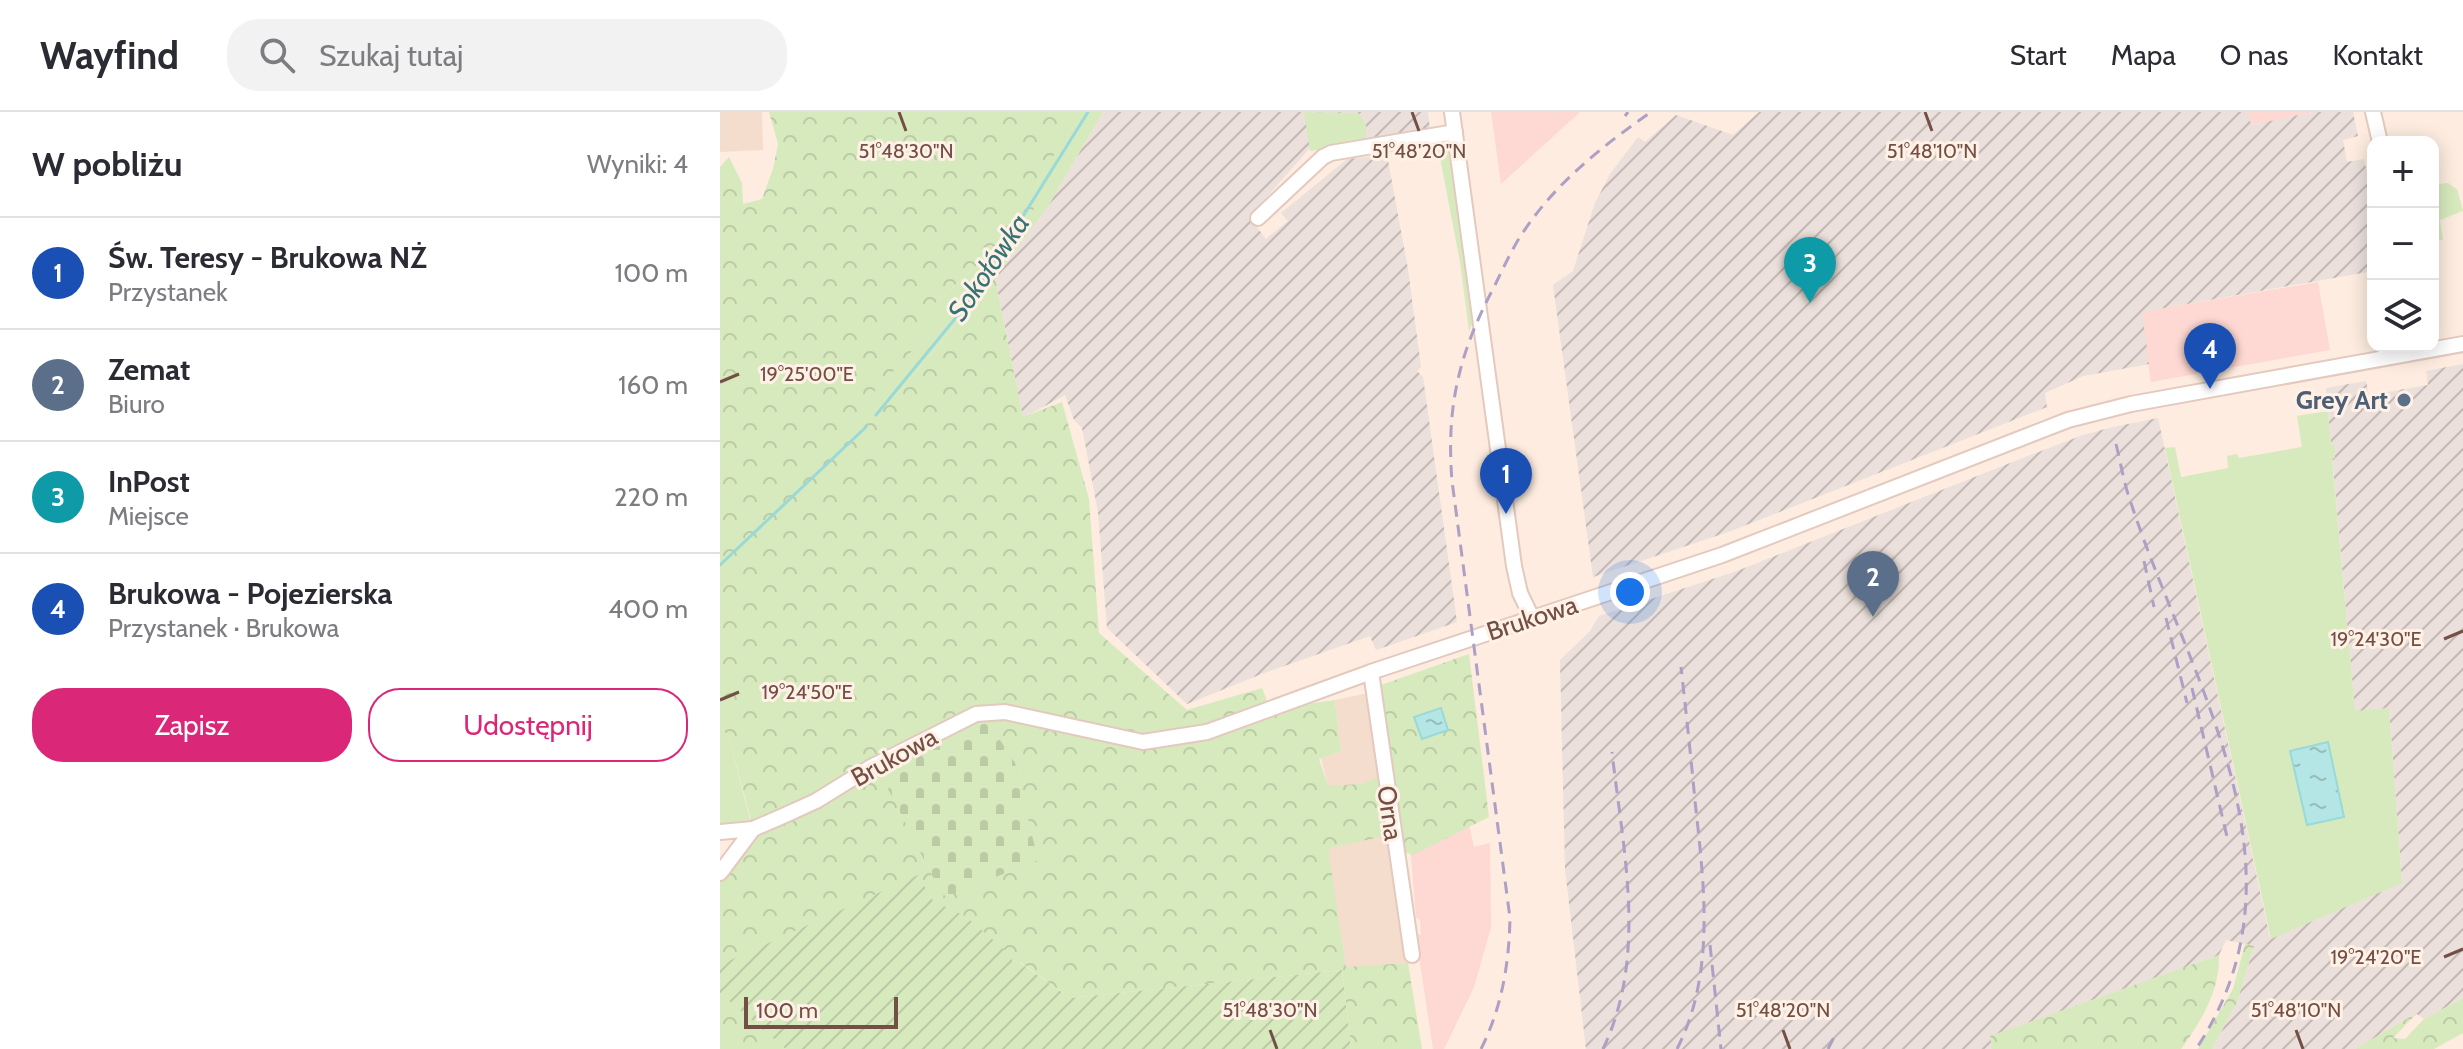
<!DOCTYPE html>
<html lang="pl">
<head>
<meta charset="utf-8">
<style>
	:root { --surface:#fff; --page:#f2f2f3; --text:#2b2b33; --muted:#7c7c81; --line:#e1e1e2; --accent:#db2777 }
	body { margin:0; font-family:Cabin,sans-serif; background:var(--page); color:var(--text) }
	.controls { position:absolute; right:24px; top:24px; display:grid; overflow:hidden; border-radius:16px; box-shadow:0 4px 20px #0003 }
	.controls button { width:72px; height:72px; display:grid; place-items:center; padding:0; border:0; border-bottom:2px solid var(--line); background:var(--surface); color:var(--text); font:40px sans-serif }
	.scale { position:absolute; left:24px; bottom:20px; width:154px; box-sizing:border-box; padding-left:8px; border:4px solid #744f46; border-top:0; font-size:22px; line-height:28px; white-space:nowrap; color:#744f46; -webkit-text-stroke:6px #fff1e6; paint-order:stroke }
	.you { position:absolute; left:910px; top:480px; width:28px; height:28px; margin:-20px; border:6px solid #fff; border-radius:50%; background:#1a73e8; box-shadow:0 0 0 12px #1a73e833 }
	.badge { display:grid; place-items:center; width:52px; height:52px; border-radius:50%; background:var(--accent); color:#fff; font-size:26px; font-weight:700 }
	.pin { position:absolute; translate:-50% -66px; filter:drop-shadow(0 2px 4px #0008) }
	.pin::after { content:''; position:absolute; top:42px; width:28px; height:24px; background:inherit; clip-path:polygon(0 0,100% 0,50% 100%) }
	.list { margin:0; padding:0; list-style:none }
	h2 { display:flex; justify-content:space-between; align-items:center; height:104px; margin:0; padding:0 32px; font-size:34px }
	h2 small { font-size:26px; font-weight:400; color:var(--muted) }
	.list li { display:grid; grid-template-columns:52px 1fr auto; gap:24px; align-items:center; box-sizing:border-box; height:112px; padding:0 32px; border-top:2px solid var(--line) }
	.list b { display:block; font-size:30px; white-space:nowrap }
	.list p { margin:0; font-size:26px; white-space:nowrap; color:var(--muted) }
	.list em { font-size:26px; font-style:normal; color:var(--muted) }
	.actions { display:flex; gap:16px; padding:24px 32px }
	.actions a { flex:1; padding:18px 0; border:2px solid var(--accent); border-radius:32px; text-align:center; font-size:28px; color:var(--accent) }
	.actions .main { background:var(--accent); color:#fff }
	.icon { flex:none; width:44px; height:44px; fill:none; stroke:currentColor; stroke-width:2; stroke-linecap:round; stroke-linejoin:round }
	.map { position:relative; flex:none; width:1743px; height:937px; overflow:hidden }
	header { display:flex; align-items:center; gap:48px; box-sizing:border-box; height:112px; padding:0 40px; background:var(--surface); border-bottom:2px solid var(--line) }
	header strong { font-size:38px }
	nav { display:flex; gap:44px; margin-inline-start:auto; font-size:28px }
	.search { width:560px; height:72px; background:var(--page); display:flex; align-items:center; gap:20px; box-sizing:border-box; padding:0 28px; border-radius:32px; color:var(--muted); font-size:30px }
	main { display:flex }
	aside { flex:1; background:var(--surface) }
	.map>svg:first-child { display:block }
	.residential { fill:#f5ddcd }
	.commercial { fill:#fed8d2 }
	.industrial { fill:url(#industrial-furrows) }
	.grass { fill:#d7eabe }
	.forest { fill:url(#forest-crowns) }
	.cemetery { fill:url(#cemetery-stones) }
	.garden { fill:url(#garden-furrows) }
	.water { fill:url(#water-ripples); stroke:#99d9d8; stroke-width:2 }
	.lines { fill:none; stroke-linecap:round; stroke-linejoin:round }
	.stream { stroke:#99d9d8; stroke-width:3 }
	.minor-casing { stroke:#e3c9be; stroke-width:18 }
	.minor { stroke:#fff; stroke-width:14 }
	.rail { stroke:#ad9fc5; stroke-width:3; stroke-dasharray:12 8; stroke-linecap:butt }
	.ticks { fill:none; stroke:#744f46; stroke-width:3 }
	.service-dot { fill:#5c6f8a; stroke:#fff1e6; stroke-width:3 }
	.labels { text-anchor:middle; stroke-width:6; stroke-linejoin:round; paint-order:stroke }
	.service-label { font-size:26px; font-weight:bold; fill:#4e5e75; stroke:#fff1e6; text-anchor:end }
	.street-label { font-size:26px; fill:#744f46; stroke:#fff1e6 }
	.water-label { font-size:28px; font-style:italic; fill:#387373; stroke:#fff1e6 }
	.ticks-label { font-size:20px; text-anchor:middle; fill:#744f46; stroke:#fff1e6; stroke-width:6; stroke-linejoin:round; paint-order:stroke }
</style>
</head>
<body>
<header>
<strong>Wayfind</strong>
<div class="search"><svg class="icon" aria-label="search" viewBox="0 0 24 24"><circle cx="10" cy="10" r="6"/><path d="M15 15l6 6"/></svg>Szukaj tutaj</div>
<nav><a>Start</a><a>Mapa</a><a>O nas</a><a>Kontakt</a></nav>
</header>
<main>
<aside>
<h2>W pobliżu<small>Wyniki: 4</small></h2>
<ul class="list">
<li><span class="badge" style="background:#1a4fb4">1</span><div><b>Św. Teresy - Brukowa NŻ</b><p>Przystanek</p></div><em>100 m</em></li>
<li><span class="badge" style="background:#5c6f8a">2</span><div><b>Zemat</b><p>Biuro</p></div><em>160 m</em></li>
<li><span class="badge" style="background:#0f9aa8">3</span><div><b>InPost</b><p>Miejsce</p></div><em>220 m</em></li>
<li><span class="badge" style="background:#1a4fb4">4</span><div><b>Brukowa - Pojezierska</b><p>Przystanek · Brukowa</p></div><em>400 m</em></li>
</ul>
<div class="actions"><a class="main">Zapisz</a><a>Udostępnij</a></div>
</aside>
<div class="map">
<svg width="1743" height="937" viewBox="0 0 1743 937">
	<defs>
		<pattern id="industrial-furrows" width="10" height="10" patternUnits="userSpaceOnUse" patternTransform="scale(2)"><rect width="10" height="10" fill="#ebe0db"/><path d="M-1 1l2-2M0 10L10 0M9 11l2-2" fill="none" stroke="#c3b8b3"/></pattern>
		<pattern id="forest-crowns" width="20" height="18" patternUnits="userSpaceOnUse" patternTransform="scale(2)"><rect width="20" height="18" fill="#d7eabe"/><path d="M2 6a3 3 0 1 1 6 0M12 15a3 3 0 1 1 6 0" fill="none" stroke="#bccaa5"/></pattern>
		<pattern id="cemetery-stones" width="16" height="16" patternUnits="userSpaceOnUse" patternTransform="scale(2)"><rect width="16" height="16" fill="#d7eabe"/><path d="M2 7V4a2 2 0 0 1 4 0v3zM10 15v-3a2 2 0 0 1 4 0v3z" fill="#bccaa5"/></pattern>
		<pattern id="garden-furrows" width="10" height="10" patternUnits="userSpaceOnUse" patternTransform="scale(2)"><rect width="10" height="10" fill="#d7eabe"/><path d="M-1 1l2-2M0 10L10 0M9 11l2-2" fill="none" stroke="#bccaa5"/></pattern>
		<pattern id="water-ripples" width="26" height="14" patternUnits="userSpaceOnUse" patternTransform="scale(2)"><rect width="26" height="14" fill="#b4e6e5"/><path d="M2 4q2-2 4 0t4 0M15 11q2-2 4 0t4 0" fill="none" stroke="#97bdbb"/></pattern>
	</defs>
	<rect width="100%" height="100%" fill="#fdecdf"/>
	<g class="residential">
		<path d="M0,0H42L43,38L0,40Z"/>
		<path d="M648,581L661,670L609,679L601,646L621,639L615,588Z"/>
		<path d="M667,722L688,851L626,856L607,735Z"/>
	</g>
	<g class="commercial">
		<path d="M771,0H860L781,72Z"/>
		<path d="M1528,0H1593L1531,13Z"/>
		<path d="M1598,170L1610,238L1431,270L1421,200Z"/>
		<path d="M748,708L754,735L770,731L771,815L754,875L724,937H713L696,824L701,822L700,808L696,805L689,719Z"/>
	</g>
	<g class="industrial">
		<path d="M383,0H708L710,18L590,36L529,105L546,127L568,109L561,101L627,47L667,43L688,157L701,255L697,259L703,265L737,510L656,538L650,524L544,561L467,592L387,516L378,400L362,316L354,308L345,283L303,306L275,166L327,96Z"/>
		<path d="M1039,0H1528L1531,13L1593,0H1633L1638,24L1623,28L1627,50L1644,47L1653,90V159L1422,200L1429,252L1363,264L1325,281L1327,295L1011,419L873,465L833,173L853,159L875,91L890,62L918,25L925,30L956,3L1013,23Z"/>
		<path d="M1743,252V886L1704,907L1697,902L1635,937H1492L1517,890L1534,834L1506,828L1499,843L1271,924L1272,937H866L845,757L840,548L870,519L879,504L1017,459L1290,351L1363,323L1393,315L1438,306L1550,826L1682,770L1669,596L1635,600L1606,276L1646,269L1649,283L1667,280L1708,273L1706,259Z"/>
	</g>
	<g class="grass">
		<path d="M358,0H383L327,96L275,166L180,279L156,290L149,283L203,227V202L267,144L292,115Z"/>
		<path d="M584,0L638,1L646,12V27L640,32L590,39Z"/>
		<path d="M717,30L726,34L730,44L752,212L749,219L740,150Z"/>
		<path d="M1728,71L1737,77L1743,99L1720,108L1723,128L1713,129V73Z"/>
		<path d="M1608,299L1611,333H1614L1615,346L1612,347L1635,599L1669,596L1682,771L1551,827L1445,336L1455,335L1461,365L1508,356L1507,344L1517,342L1519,346L1582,335L1577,304Z"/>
		<path d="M0,613L9,626L31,711L0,715Z"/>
	</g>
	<g class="forest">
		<path d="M49,0H360L316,73L321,85L303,115H292L267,144L203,202L207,212L203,227L150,284L156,289L180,279L275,166L303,305L342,290L369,387L379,521L467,598L542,576L550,597L615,588L621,639L599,647L608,674L641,672L670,661L658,574L749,542L769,705L693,743L681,739L679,729L664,724L610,736L609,742L626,855L688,851L702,937H631L622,858L350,886L300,850L294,853L290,850L71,919L66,937H0V768L35,723L9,626L0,613V55L9,45L22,71L23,92L42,87L53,57L58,32Z"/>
		<path d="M1525,832L1534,834L1517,890L1492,937H1478L1513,877Z"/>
		<path d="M1499,843C1500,878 1481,910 1461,937H1272L1270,924Z"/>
		<path d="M1743,886V921L1714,937H1635L1697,901L1673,926L1685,927L1704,907Z"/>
	</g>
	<path class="cemetery" d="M265,605L295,651L318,748L226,785L219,777L158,657Z"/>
	<path class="garden" d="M198,763L213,789L245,804L292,844V851L299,850L350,886L622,858L631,937H66L0,881V853Z"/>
	<g class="water">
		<path d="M721,596L728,618L702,627L694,605Z"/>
		<path d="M1608,630L1624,705L1587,713L1570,639Z"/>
	</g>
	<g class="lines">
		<g class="stream">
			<path d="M156,303L252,186L368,0"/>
			<path d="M0,453L146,315"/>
		</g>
		<g class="minor-casing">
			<g id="minor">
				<path d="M732,0L794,454L800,481L812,506"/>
				<path d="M1653,0L1660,30"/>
				<path d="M538,106L603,45L611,41L735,20"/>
				<path d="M651,560L692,843"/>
				<path d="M0,720L33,717L63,704L96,689L151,655L256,602L285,600L423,630L487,620L651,560L1002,443L1348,308L1411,292L1743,232"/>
				<path d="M0,761L33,717"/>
			</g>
		</g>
		<use href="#minor" class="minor"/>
		<g class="rail">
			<path d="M905,4L908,0"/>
			<path d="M1396,332C1401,352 1404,372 1411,391C1469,569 1597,755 1476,937"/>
			<path d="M1424,449L1434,495"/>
			<path d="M1446,506L1467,591"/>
			<path d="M1472,576L1508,729"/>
			<path d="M990,833L1001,937"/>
			<path d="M761,937C782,895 789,852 790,806L732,369C726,295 739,241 774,175C784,155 793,134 806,116C839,68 884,33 931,0"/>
			<path d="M883,937C928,843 903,739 892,640"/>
			<path d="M957,937C996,861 984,771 975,689C971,645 966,600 961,555"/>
			<path d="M1108,937L1117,919"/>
		</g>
	</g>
	<path class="ticks" d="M179,0L186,19M692,0L699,19M1205,0L1212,19M0,270L19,262M1724,527L1743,519M0,588L19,580M1724,845L1743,837M550,918L557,937M1063,918L1070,937M1576,918L1583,937"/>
	<circle class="service-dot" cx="1684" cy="288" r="8"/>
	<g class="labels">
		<g class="service-label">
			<text x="1668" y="297">Grey Art</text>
		</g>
		<g class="street-label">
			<text transform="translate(812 506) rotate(-18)" y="9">Brukowa</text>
			<text transform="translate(174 645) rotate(-29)" y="9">Brukowa</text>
			<text transform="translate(670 701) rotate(82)" y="9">Orna</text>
		</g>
		<g class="water-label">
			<text transform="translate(268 155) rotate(-56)" y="10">Sokołówka</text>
		</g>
	</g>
	<g class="ticks-label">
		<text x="186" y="46">51°48'30"N</text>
		<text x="699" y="46">51°48'20"N</text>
		<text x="1212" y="46">51°48'10"N</text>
		<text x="87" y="269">19°25'00"E</text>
		<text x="1656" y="534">19°24'30"E</text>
		<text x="87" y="587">19°24'50"E</text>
		<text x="1656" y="852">19°24'20"E</text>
		<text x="550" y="905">51°48'30"N</text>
		<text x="1063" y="905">51°48'20"N</text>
		<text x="1576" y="905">51°48'10"N</text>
	</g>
</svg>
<div class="controls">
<button>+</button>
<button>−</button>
<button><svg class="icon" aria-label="layers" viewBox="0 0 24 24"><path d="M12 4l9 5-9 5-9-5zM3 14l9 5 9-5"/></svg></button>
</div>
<div class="scale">100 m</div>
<div class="you"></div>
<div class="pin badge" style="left:786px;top:402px;background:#1a4fb4">1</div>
<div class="pin badge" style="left:1153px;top:505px;background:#5c6f8a">2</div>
<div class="pin badge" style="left:1090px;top:191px;background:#0f9aa8">3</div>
<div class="pin badge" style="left:1490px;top:277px;background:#1a4fb4">4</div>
</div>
</main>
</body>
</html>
